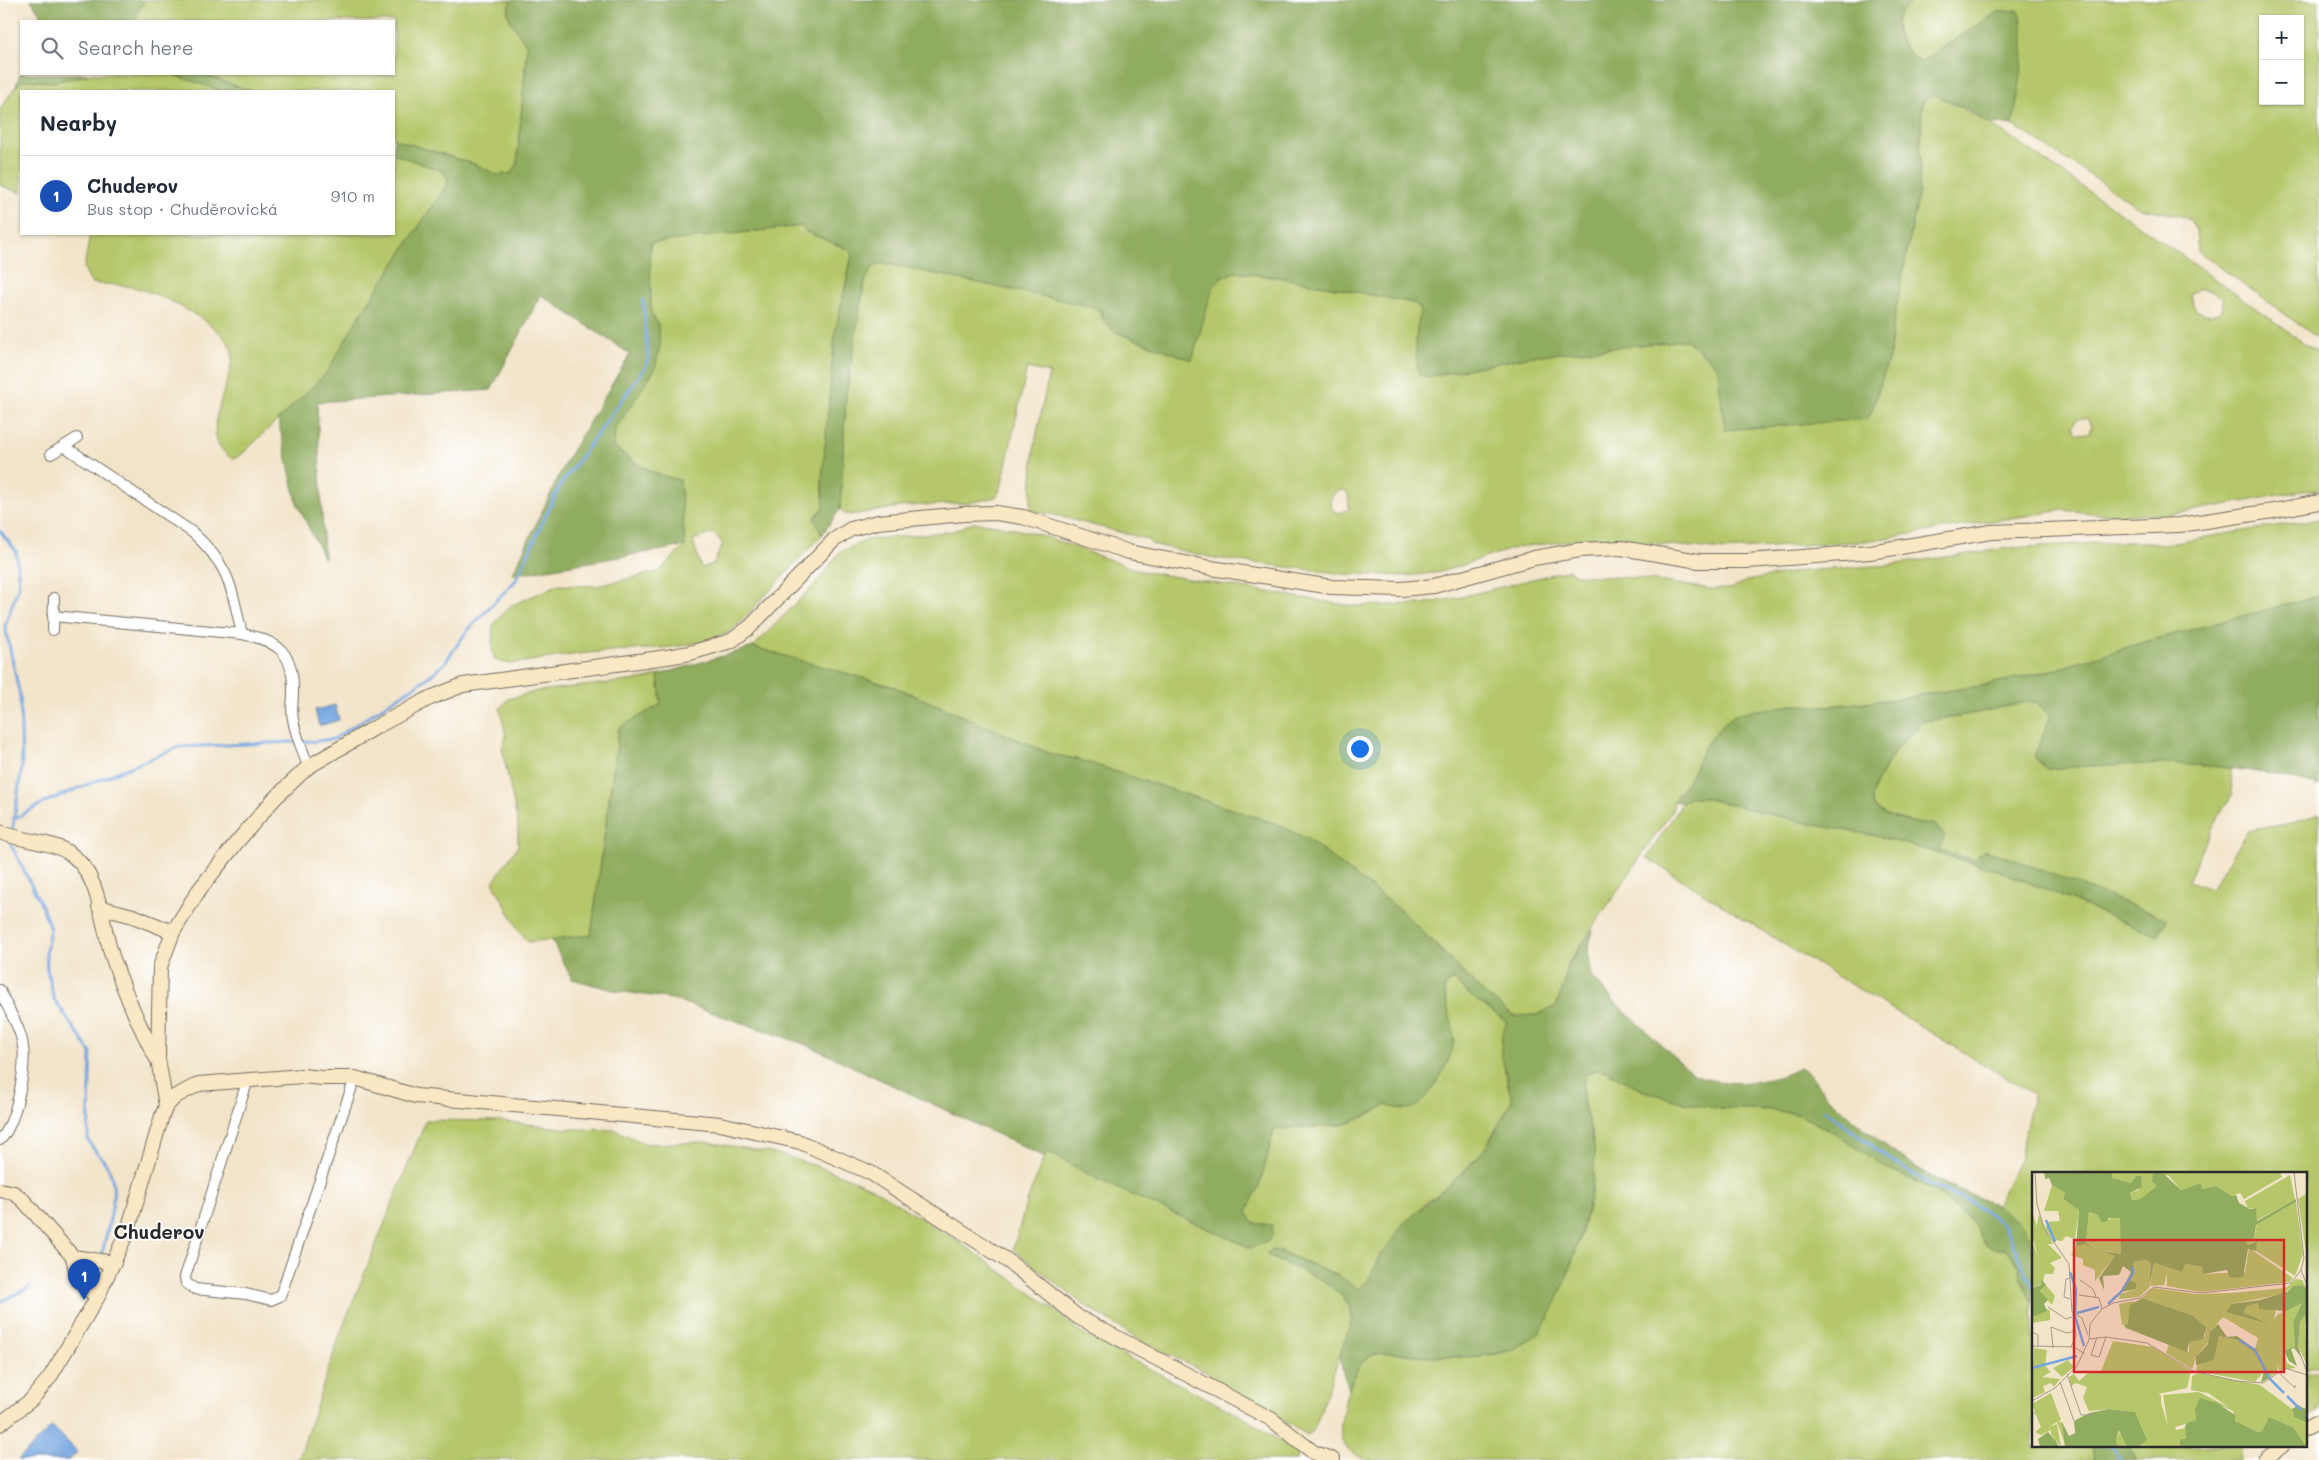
<!DOCTYPE html>
<html lang="en">
<head>
<meta charset="utf-8">
<style>
	:root { --surface:#fff; --page:#f2f2f3; --text:#1f2937; --muted:#747a83; --line:#e0e1e3; --accent:#ea580c }
	body { margin:0; font-family:Mali,sans-serif; background:var(--page); color:var(--text) }
	.controls { position:absolute; right:15px; top:15px; display:grid; overflow:hidden; border-radius:0px; box-shadow:0 1px 4px #0004 }
	.controls button { width:45px; height:45px; display:grid; place-items:center; padding:0; border:0; border-bottom:1px solid var(--line); background:var(--surface); color:var(--text); font:25px sans-serif }
	.you { position:absolute; left:1359px; top:748px; width:18px; height:18px; margin:-12px; border:4px solid #fff; border-radius:50%; background:#1a73e8; box-shadow:0 0 0 8px #1a73e833 }
	.badge { display:grid; place-items:center; width:32px; height:32px; border-radius:50%; background:var(--accent); color:#fff; font-size:16px; font-weight:700 }
	.pin { position:absolute; translate:-50% -41px; filter:drop-shadow(0 1px 2px #0008) }
	.pin::after { content:''; position:absolute; top:26px; width:18px; height:15px; background:inherit; clip-path:polygon(0 0,100% 0,50% 100%) }
	.list { margin:0; padding:0; list-style:none }
	h2 { display:flex; justify-content:space-between; align-items:center; height:65px; margin:0; padding:0 20px; font-size:21px }
	h2 small { font-size:16px; font-weight:400; color:var(--muted) }
	.list li { display:grid; grid-template-columns:32px 1fr auto; gap:15px; align-items:center; box-sizing:border-box; height:80px; padding:0 20px; border-top:1px solid var(--line) }
	.list b { display:block; font-size:19px; white-space:nowrap }
	.list p { margin:0; font-size:16px; white-space:nowrap; color:var(--muted) }
	.list em { font-size:16px; font-style:normal; color:var(--muted) }
	.icon { flex:none; width:28px; height:28px; fill:none; stroke:currentColor; stroke-width:2; stroke-linecap:round; stroke-linejoin:round }
	.map { position:relative; flex:none; width:2319px; height:1460px; overflow:hidden }
	.search { position:absolute; background:var(--surface); box-shadow:0 1px 4px #0004; left:20px; top:20px; width:375px; height:55px; display:flex; align-items:center; gap:12px; box-sizing:border-box; padding:0 18px; border-radius:0px; color:var(--muted); font-size:19px }
	.panel { position:absolute; background:var(--surface); box-shadow:0 1px 4px #0004; left:20px; top:90px; width:375px; height:145px; border-radius:0px }
	.map>svg:first-child { display:block }
	.green { fill:#b5c76a; stroke:#70794a; fill-rule:evenodd }
	.forest { fill:#90ac5e; stroke:#5e6c44 }
	.water { fill:#75a5df; stroke:#506885 }
	.lines { fill:none; stroke-linecap:round; stroke-linejoin:round }
	.stream { stroke:#75a5df; stroke-width:3 }
	.street-casing { stroke:#716c62; stroke-width:12 }
	.secondary-casing { stroke:#716c62; stroke-width:16 }
	.street { stroke:#fff; stroke-width:10 }
	.secondary { stroke:#fae7c3; stroke-width:14 }
	.labels { text-anchor:middle; stroke-width:4; stroke-linejoin:round; paint-order:stroke }
	.quarter-label { font-size:19px; font-weight:bold; fill:#2b2b2b; stroke:#fff }
	.inset-river { fill:none; stroke:#75a5df; stroke-width:2.5 }
	.inset-road { fill:none; stroke:#a29a8a; stroke-width:1 }
	.view { fill:#d62828; fill-opacity:0.15; stroke:#d62828; stroke-width:2.5 }
	.inset-edge { fill:none; stroke:#2b2b2b; stroke-width:2.5 }
</style>
</head>
<body>
<div class="map">
<svg width="2319" height="1460" viewBox="0 0 2319 1460">
	<rect width="100%" height="100%" fill="#fff"/>
	<filter id="ink" filterUnits="userSpaceOnUse"><feTurbulence type="fractalNoise" baseFrequency=".02" numOctaves="2"/><feDisplacementMap in="SourceGraphic" scale="10" xChannelSelector="R" yChannelSelector="G"/><feConvolveMatrix kernelMatrix="1 2 1 2 8 2 1 2 1" color-interpolation-filters="sRGB"/></filter>
	<filter id="wash" filterUnits="userSpaceOnUse"><feTurbulence type="fractalNoise" baseFrequency=".0096" numOctaves="4" result="noise"/><feDisplacementMap in="SourceGraphic" scale="20" xChannelSelector="R" yChannelSelector="G"/><feGaussianBlur stdDeviation="1.12" result="paint"/><feColorMatrix in="noise" values="0 0 0 0 0 0 0 0 0 0 0 0 0 0 0 0 0 1.4 0 .05"/><feComposite in="paint" operator="in"/></filter>
	<g filter="url(#wash)">
		<rect width="100%" height="100%" fill="#f2e4c9"/>
		<g class="green">
			<path d="M144,0H510L508,13L510,20L527,46L517,164L512,173L497,175L477,165L394,139V91H251L202,74H394V21H134Z"/>
			<path d="M1914,0H2319V339L2198,251L2196,231L2191,220L2181,216L2140,208L2013,125L2021,67L2022,20L1953,42L1921,63C1908,54 1889,31 1899,15C1902,9 1910,4 1914,0ZM2263,19H2300V101H2263Z"/>
			<path d="M91,74H171L222,91H21V193L0,185V109L16,86L25,80L54,82Z"/>
			<path d="M1935,95C1986,117 2028,150 2074,181C2157,237 2238,295 2319,354V491L2308,490L2168,515L2100,514L2063,510L1866,541L1724,550L1597,538L1518,547L1441,572L1405,576L1358,574L1353,575L1214,558L1152,544L1146,539L1051,514L1030,511L1034,448L1049,373L1027,368L1001,488L996,497L969,503L907,506L851,515L845,514L840,509L846,395L852,346L867,274L873,267L883,263L1094,307L1100,311L1104,321L1115,332L1192,360L1213,287L1222,277L1235,272L1284,278L1414,303L1420,308L1421,315L1417,331L1427,377L1532,356L1687,340L1717,366L1872,411L1890,354L1892,329L1919,191L1922,107L1924,100ZM2198,289L2213,292L2223,298V303L2220,312C2211,316 2205,315 2196,310L2190,294ZM2087,418L2091,426L2089,433L2077,434L2073,426L2077,419ZM1344,490L1348,494L1349,509L1339,513L1332,510L1331,498L1337,491Z"/>
			<path d="M394,154L442,171L448,178L447,184L357,320L327,373L241,455L233,459C193,436 234,385 232,353C230,327 160,294 137,288C122,284 107,285 91,283L84,268L90,234H394Z"/>
			<path d="M801,226L806,232L850,250L852,255L835,333L822,481L824,508L814,518L822,535L732,631C690,651 645,648 600,652C570,654 539,660 509,664L495,660L492,651L493,625L510,606L557,585L596,586L658,572L685,546L680,480C654,475 633,463 613,446L615,429L654,369L658,325L651,313L650,243ZM714,533L723,544L713,564L701,568L693,540Z"/>
			<path d="M2319,519V596L2312,598L2141,643L2057,669L1986,685L1895,699L1829,706L1791,705L1721,726L1705,746L1692,774L1674,801L1672,811L1567,965L1564,986L1556,1006L1537,1015L1513,1016L1477,987L1403,912L1307,839L1274,823L1080,760L1051,754L895,687L753,647L815,584L840,552L866,540L954,531L973,522L997,525L1041,535L1141,571L1352,606L1422,604L1457,598L1569,570L1576,575L1637,578L1711,589H1731L1746,581L1802,571L1889,565L2009,548L2111,542H2151L2162,544Z"/>
			<path d="M658,675L661,704L614,763L591,935L528,942L518,929L493,882L518,846V824L502,748L506,736L500,709L508,699L537,691L646,679Z"/>
			<path d="M2032,701L2051,715L2034,757L2047,769C2107,764 2172,756 2231,769L2232,795L2213,825L2188,881L2211,889L2247,831L2292,823L2319,814V1365L2305,1369V1174H2033V1260C2025,1228 2025,1223 1995,1208L2020,1158L2033,1094L1787,946L1647,858L1682,803L1689,798H1704L1811,824L1877,836L1998,870L2158,936L2167,919L1939,850L1923,825L1886,815L1874,807L1872,797L1876,783L1896,749L1924,721L1971,714Z"/>
			<path d="M1450,981H1455L1464,991L1507,1022C1497,1045 1505,1077 1512,1100L1484,1150L1447,1188L1425,1203L1381,1255L1368,1281L1359,1289L1337,1275L1279,1251L1267,1253L1268,1256C1295,1269 1352,1285 1352,1320L1315,1427L1308,1435L1212,1380L1208,1373L1143,1343L1077,1300L1013,1249L1027,1201L1047,1150L1097,1179L1251,1248L1267,1241L1247,1213C1250,1201 1258,1192 1261,1180C1266,1163 1269,1147 1274,1130C1295,1126 1312,1128 1332,1126C1352,1125 1369,1114 1386,1105L1404,1110L1454,1041L1444,989Z"/>
			<path d="M1596,1070L1606,1071L1644,1091L1716,1108L1774,1110L1800,1115L1838,1135L1885,1167L1935,1191L1973,1222L1984,1242L1994,1249H2007L2020,1267L2021,1279L2033,1302V1446H2092L2094,1457L2093,1460H1366C1349,1451 1338,1446 1341,1425C1343,1407 1351,1365 1369,1357C1383,1350 1399,1354 1414,1355C1447,1357 1500,1362 1528,1341C1557,1320 1584,1231 1591,1194C1594,1181 1594,1163 1594,1149C1593,1124 1577,1100 1585,1075Z"/>
			<path d="M426,1120L499,1121L571,1129L616,1130L646,1144L707,1142L779,1154L831,1171L870,1187L968,1248L1052,1308L1084,1335L1243,1417L1291,1448L1297,1455L1296,1460H294L299,1458L340,1334Z"/>
			<path d="M2319,1371V1411L2305,1418V1374Z"/>
			<path d="M2129,1446H2240L2241,1460H2136Z"/>
		</g>
		<g class="forest">
			<path d="M31,0H144L134,21H38L40,14Z"/>
			<path d="M510,0H1914C1910,4 1902,9 1899,15C1889,31 1907,55 1921,62L1997,12L2018,10C2030,41 2018,92 2013,125L1988,123L1969,110L1935,95L1924,100L1922,107L1919,191L1892,329L1890,354L1872,411L1867,419L1725,430L1717,366L1687,340L1532,356L1427,377L1419,375C1416,361 1415,345 1417,331C1417,322 1421,316 1420,308L1414,303L1284,278L1235,272L1222,277L1213,287L1192,360L1115,332L1104,321L1100,311L1094,307L883,263L873,267L864,283L846,395L840,509L822,535L814,518L824,507L822,481L835,333L852,255L850,250L806,232L801,226L650,243L651,313L658,325L660,345L655,369L615,429L613,446C632,463 654,476 680,480L685,546L512,575L566,461L630,354L541,295L491,390L317,402L324,559L297,503L278,420L327,372L357,320L447,184L448,178L442,171L394,154V139L477,165L497,175L512,173L517,164L527,46L510,20L508,13Z"/>
			<path d="M21,70V74H91L54,82L25,80L16,86Z"/>
			<path d="M171,74H202L251,91H222Z"/>
			<path d="M2319,596V786C2230,759 2138,762 2047,769L2034,757L2051,715L2032,701L1971,714L1924,721L1896,749L1876,783L1872,797L1874,807C1888,819 1915,825 1934,824L1945,836L1939,850L1975,860L1984,850L2018,861L2167,919L2158,936L1998,870L1877,836L1811,824L1704,798H1689L1682,803L1674,801L1692,774L1705,746L1721,726L1737,713L1791,705L1829,706L1895,699L1986,685L2057,669L2141,643Z"/>
			<path d="M753,647L895,687L1051,754L1080,760L1274,823L1307,839L1403,912L1477,987L1513,1016L1537,1015L1556,1006L1564,986L1567,965L1593,930L1588,950L1592,976L1613,1000L1693,1074C1724,1088 1770,1084 1800,1068C1815,1074 1819,1090 1831,1100C1862,1128 1898,1157 1934,1178C1959,1192 2011,1206 2025,1230C2037,1250 2033,1280 2033,1302L2021,1278L2020,1267L2007,1249H1994L1984,1242L1973,1222L1935,1191L1885,1167L1838,1135L1800,1115L1774,1110L1716,1108L1688,1104L1644,1091L1606,1071L1596,1070L1585,1075C1577,1098 1590,1123 1594,1146C1600,1183 1565,1296 1543,1327C1516,1365 1448,1357 1407,1354C1395,1354 1377,1350 1367,1358C1357,1366 1353,1380 1348,1391C1346,1380 1339,1364 1341,1353C1342,1342 1350,1331 1352,1320C1357,1288 1290,1267 1268,1256L1267,1253L1271,1250L1279,1251L1337,1275L1359,1289L1368,1281L1381,1255L1404,1223L1465,1171L1484,1150L1500,1124L1512,1100L1501,1053L1502,1034L1507,1022L1464,991L1455,981H1450L1444,989C1446,1006 1453,1023 1454,1039C1455,1055 1428,1103 1413,1108C1404,1111 1395,1107 1386,1105C1369,1114 1352,1125 1332,1126C1312,1128 1294,1126 1274,1130C1269,1147 1266,1163 1261,1180C1258,1192 1250,1201 1247,1213L1254,1223L1272,1225L1273,1235L1268,1241L1251,1248L1097,1179L1047,1151L1045,1157L807,1045L672,999L617,991L572,979L551,939L591,935L619,728L661,704L658,675Z"/>
			<path d="M2092,1446H2129L2136,1460H2093L2094,1457Z"/>
		</g>
		<g class="water">
			<path d="M335,705L339,720L319,726L315,710Z"/>
			<path d="M52,1426L78,1452L69,1460H18Z"/>
		</g>
		<g class="lines">
			<g class="stream">
				<path d="M0,531L16,551L19,585L5,626L20,696L22,766L12,833"/>
				<path d="M14,819L45,802L179,747L316,741L334,739L426,679L444,664L467,631L516,580L559,487L645,368L648,359L643,300"/>
				<path d="M11,839V845L42,906L50,929L46,952L47,970L54,999L91,1053L88,1139C92,1150 100,1154 106,1164C122,1187 108,1224 103,1250L100,1256"/>
				<path d="M1825,1110L1895,1163L1931,1185L1972,1202L2003,1224L2033,1287"/>
				<path d="M0,1302L30,1287"/>
				<path d="M2113,1446L2120,1460"/>
			</g>
		</g>
	</g>
	<g filter="url(#ink)">
		<g class="lines">
			<g class="street-casing">
				<g id="street">
					<path d="M64,446L192,532C230,566 231,586 242,634"/>
					<path d="M51,454L77,438"/>
					<path d="M53,616L242,634C279,641 294,653 293,692C293,701 291,711 293,719C295,735 304,752 308,767"/>
					<path d="M53,630L54,598"/>
					<path d="M0,990C7,1009 21,1027 23,1047C26,1070 16,1124 0,1140"/>
					<path d="M248,1079L185,1277L186,1283L195,1289L246,1294L271,1300L280,1296L284,1285L355,1078"/>
				</g>
			</g>
			<g class="secondary-casing">
				<g id="secondary">
					<path d="M0,832C23,842 52,840 72,855C101,877 101,924 112,956C125,993 139,1027 158,1061"/>
					<path d="M99,907L133,916L173,932"/>
					<path d="M166,1106L158,1059L160,967L173,932L199,890L237,842L274,799L308,767L376,727L430,698L463,685L667,657L690,653L731,641L750,627L834,540L851,529L878,522L964,514L996,513L1023,517L1129,552L1211,568L1332,587L1401,589L1434,586L1534,558L1580,550L1621,548L1699,561H1747L1870,552L1991,532L2179,525L2273,511L2319,502"/>
					<path d="M0,1190L14,1193L23,1200L73,1257L114,1263"/>
					<path d="M73,1257L78,1279L97,1298"/>
					<path d="M0,1424L31,1400L50,1377L97,1298L128,1230L162,1116L166,1106L176,1096L199,1084L302,1076L322,1078H355L416,1096L720,1124L800,1142L871,1173L1008,1261L1078,1317L1271,1419L1313,1452L1333,1460"/>
					<path d="M2305,1429L2319,1422"/>
					<path d="M2265,1460L2283,1446"/>
				</g>
			</g>
			<use href="#street" class="street"/>
			<use href="#secondary" class="secondary"/>
		</g>
	</g>
	<g class="labels">
		<g class="quarter-label">
			<text x="159" y="1239">Chuderov</text>
		</g>
	</g>
	<g transform="translate(2032 1172)">
		<rect width="275" height="275" fill="#f2e4c9"/>
		<path d="M80,0H121V11L126,14L108,27L100,28L98,21L107,18L103,5L99,11L80,6ZM123,0H248L250,5L212,27L208,21L200,24L183,14L170,17L169,11L149,18L137,4ZM258,3L263,28L225,48L223,36H216L213,29ZM20,13L33,21L31,27L47,38L43,67L34,64L30,69L21,68L14,57L15,50L28,49L26,39H12ZM275,21V80H274L266,27ZM264,30L271,82L263,104L224,79L223,69L216,73L214,70L222,66L225,52ZM0,40L5,54L7,42L21,72H16L30,86L18,91L23,96L21,102H13L10,112L0,116V70L6,84L0,63ZM57,40L66,43L69,50L86,44L91,52L89,82L71,78L83,84L63,109V98L51,93V87L39,83L44,75L52,72L67,77L54,71ZM217,76L261,106L258,110L169,120L135,114V101L132,113L118,114L122,91L150,100L154,92L170,95L171,102L213,100ZM115,88L119,91L117,116L107,125L87,127L88,122L104,117V111L98,108L101,90ZM264,107L270,108L275,117L270,113L261,114L251,122L199,132L194,140L217,145L212,141L214,135L226,131L227,137H244L242,148L245,143L270,131L261,150L263,174L252,179L255,191L264,196L247,198L246,192L245,200L238,205L223,177L226,166L191,145L179,159L160,143L110,126L121,116L164,122L199,121L254,116ZM14,113L23,124L20,133L8,120ZM102,129L96,152L90,153L87,132ZM15,137L18,138V148L0,151V145ZM273,142V152L275,193L266,174L268,149ZM173,156L178,160L179,167L165,184L157,181L164,186L160,197L134,181L137,172L157,180V170L173,164ZM187,164L205,168L224,180L232,199L223,210L164,199L166,190L182,188ZM81,169L121,175L159,199L155,216L126,222L129,223V231L136,254L131,223L167,220L198,236L176,221L159,218L160,204L167,201L228,213L260,237L262,245L275,251V275L261,255L237,245L230,259L226,260L203,249L201,239L190,234L163,237L164,249L143,255L144,258L154,256V267L148,268V275H109L115,266L103,240L77,237L57,239L51,226L55,215L44,211L39,214L37,205L42,202L47,209L56,201L69,199ZM2,176L15,178L13,194L19,200L10,205L28,207L22,215L19,211L11,214L13,220L0,226ZM36,188L42,195L30,205L21,196ZM19,221L29,248L26,250H30L34,275L25,250L17,255L25,252L29,275L19,262V258L9,263L3,260L9,255L3,241L0,245L3,239L0,232ZM88,259L93,265L95,275H86L84,269Z" fill="#b5c76a"/>
		<path d="M12,0H80V6L99,11L104,4H109L110,15L98,21L100,28L108,27L125,14L120,10L121,0L132,2L149,18L169,11L170,17L184,14L200,24L204,23L207,31L218,37L224,36L225,49L264,27V30L224,53L222,66L214,70L216,73L225,69L224,79L216,77L211,105L198,106L195,98L171,102L170,95L154,92L150,100L122,91L117,116L119,91L114,88L101,90L102,99L98,108L104,111V117L89,120L99,100L91,94L87,103L71,104L72,118L67,106L83,84L71,79L89,82L88,46H77L74,50H69L66,43L57,40L54,71L67,78L52,72L44,75L47,38L31,27L33,21L20,13L17,6L13,7ZM10,108L14,113L8,119L16,128L12,132L15,139L0,145V116L9,113ZM270,113L275,117V169L273,143L268,149L266,174L269,185L262,176L259,177L265,194L257,189L252,179L263,174L261,150L270,131L254,139L227,137L226,131L214,135L212,141L237,152L194,140L199,132L228,128L255,120L261,114ZM110,126L160,143L179,159L186,152L195,165L205,164L224,178L238,205L229,211L232,199L224,181L205,168L187,164L182,188L164,193V185L157,181L165,184L176,172L178,160L174,156L171,167L157,170L155,180L94,156L92,153L96,152L98,133ZM168,226L185,231L203,243V249L226,260L230,259L237,245L261,255L275,275H148V267H154L153,254L156,250L164,249L163,237ZM266,233L275,238V251L262,245L260,237ZM77,237L103,240L115,267L113,270L107,275H95L87,258L84,269L86,275H33L30,250L37,264L43,261L42,249L57,241ZM16,260L24,269L27,275H8L6,267Z" fill="#90ac5e"/>
		<path class="inset-river" d="M14,48L23,70M38,100L44,117L43,144L52,174M76,132L89,120L101,101L100,95M45,141L67,135M207,168L223,178L238,207L252,221M0,196L45,184M255,224L269,238"/>
		<path class="inset-road" d="M3,0L5,32L12,56L37,92L40,140L50,146L56,163M269,98L275,113M38,106L34,107L32,125L38,127M48,108L61,117L64,125M47,123L67,126L70,137M16,135L34,147L40,145M275,139L267,149L265,174L275,200M0,160L6,163V175M65,165L59,183L67,185L74,165M58,167L74,165L115,171L161,199L204,209L231,211L253,196L275,203M0,174L42,175L53,182M39,175L44,164L41,142M21,176L19,155L35,161L43,159M246,200L263,216V213M35,202L49,243H61M28,210L42,249M0,229L23,216L45,194L57,168L58,152L70,137L81,131L108,126L122,115L169,121L259,111L269,98L272,86L262,0M275,235L270,239L275,248"/>
		<path class="view" d="M42,68H252V200H42Z"/>
		<rect width="275" height="275" class="inset-edge"/>
	</g>
</svg>
<div class="controls">
<button>+</button>
<button>−</button>
</div>
<div class="you"></div>
<div class="pin badge" style="left:84px;top:1300px;background:#1a4fb4">1</div>
<div class="search"><svg class="icon" aria-label="search" viewBox="0 0 24 24"><circle cx="10" cy="10" r="6"/><path d="M15 15l6 6"/></svg>Search here</div>
<section class="panel">
<h2>Nearby<small></small></h2>
<ul class="list">
<li><span class="badge" style="background:#1a4fb4">1</span><div><b>Chuderov</b><p>Bus stop · Chuděrovická</p></div><em>910 m</em></li>
</ul>
</section>
</div>
</body>
</html>
